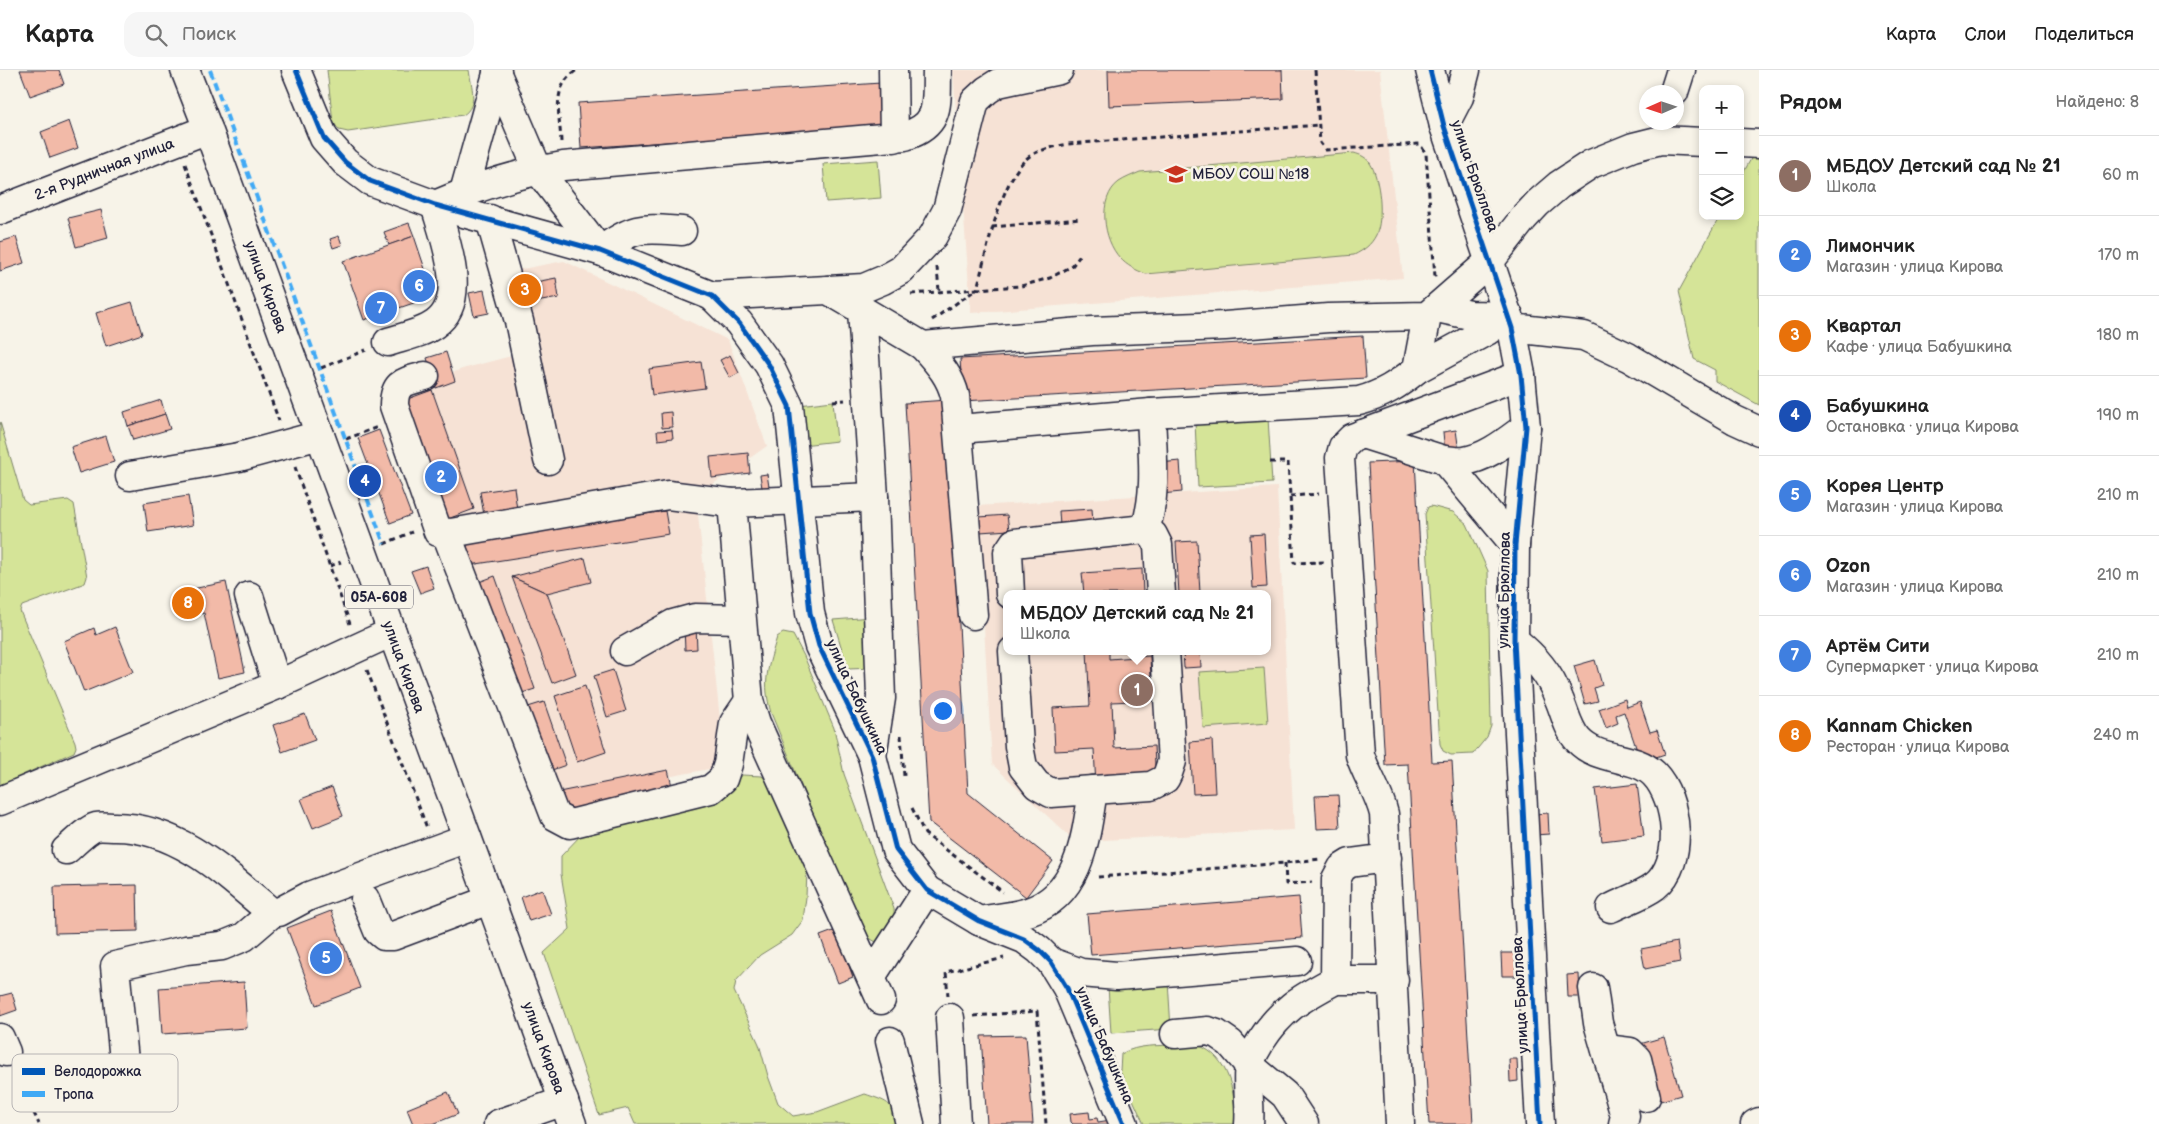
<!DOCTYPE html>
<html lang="ru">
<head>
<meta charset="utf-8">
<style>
	:root { --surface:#fff; --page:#f6f6f6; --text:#222; --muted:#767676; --line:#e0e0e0; --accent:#c8321e }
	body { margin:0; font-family:"Balsamiq Sans",sans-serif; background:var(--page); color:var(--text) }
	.controls { position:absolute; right:15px; top:15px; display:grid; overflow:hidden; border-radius:10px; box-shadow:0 2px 8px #0003 }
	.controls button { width:45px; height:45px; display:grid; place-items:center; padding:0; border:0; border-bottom:1px solid var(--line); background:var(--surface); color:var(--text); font:25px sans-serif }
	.compass { position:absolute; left:1639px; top:15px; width:45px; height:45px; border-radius:50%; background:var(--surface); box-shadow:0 2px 8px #0003; rotate:267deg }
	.you { position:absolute; left:942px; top:640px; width:18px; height:18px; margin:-12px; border:4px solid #fff; border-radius:50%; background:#1a73e8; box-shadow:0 0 0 8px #1a73e833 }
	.badge { display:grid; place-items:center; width:32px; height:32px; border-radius:50%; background:var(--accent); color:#fff; font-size:16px; font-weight:700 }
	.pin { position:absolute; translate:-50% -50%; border:2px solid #fff; box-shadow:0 1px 5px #0006 }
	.popup { position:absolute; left:1003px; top:520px; width:268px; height:65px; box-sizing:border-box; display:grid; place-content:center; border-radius:10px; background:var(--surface); filter:drop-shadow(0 1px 4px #0005); font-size:16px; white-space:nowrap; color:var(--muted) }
	.popup b { font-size:19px; color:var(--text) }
	.popup::after { content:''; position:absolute; left:50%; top:100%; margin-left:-10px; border:10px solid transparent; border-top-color:var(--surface) }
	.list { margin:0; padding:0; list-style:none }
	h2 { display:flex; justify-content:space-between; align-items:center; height:65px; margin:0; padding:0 20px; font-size:21px }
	h2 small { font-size:16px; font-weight:400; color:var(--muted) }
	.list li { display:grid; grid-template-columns:32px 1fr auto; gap:15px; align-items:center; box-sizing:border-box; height:80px; padding:0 20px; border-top:1px solid var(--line) }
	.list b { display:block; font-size:19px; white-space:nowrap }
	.list p { margin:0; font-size:16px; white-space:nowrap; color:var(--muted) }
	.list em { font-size:16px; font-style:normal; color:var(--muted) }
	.icon { flex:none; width:28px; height:28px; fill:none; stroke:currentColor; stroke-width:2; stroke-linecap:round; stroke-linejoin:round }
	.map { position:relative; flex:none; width:1759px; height:1054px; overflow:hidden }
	header { display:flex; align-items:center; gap:30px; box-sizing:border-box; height:70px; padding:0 25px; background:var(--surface); border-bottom:1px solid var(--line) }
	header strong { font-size:24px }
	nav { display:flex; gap:28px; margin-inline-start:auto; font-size:18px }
	.search { width:350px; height:45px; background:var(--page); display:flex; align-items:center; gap:12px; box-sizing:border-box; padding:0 18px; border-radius:15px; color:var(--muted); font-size:19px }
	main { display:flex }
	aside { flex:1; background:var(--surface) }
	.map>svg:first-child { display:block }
	.built { fill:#f6e2d5; fill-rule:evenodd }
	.green { fill:#d5e498; stroke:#7c836a }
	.building { fill:#f2baa8; stroke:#22223b }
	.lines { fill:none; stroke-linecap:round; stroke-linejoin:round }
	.minor-casing { stroke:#22223b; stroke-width:31 }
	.major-casing { stroke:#22223b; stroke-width:31 }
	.path { stroke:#22223b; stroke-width:3; stroke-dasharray:5 4; stroke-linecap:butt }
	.minor { stroke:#f7f3e8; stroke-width:28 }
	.major { stroke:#f7f3e8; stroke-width:28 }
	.quiet { stroke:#3fa9f5; stroke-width:4; stroke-dasharray:8 4; stroke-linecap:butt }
	.cycleway-casing { stroke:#f7f3e8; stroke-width:8 }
	.cycleway { stroke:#0057b8; stroke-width:5 }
	.labels { text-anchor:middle; stroke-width:5; stroke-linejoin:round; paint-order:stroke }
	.shield { fill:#f7f3e8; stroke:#62616f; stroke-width:1 }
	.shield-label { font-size:14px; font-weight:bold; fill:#22223b }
	.street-label { font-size:15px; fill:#22223b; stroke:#f7f3e8 }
	.poi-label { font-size:15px; fill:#22223b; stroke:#f7f3e8; text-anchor:start }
	.key { fill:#f7f3e8; stroke:#b7b4b4; stroke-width:1 }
	.key-label { font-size:14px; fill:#22223b }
</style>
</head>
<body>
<header>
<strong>Карта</strong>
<div class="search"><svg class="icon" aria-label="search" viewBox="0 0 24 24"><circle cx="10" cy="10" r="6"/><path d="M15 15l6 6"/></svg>Поиск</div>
<nav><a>Карта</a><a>Слои</a><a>Поделиться</a></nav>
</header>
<main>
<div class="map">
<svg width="1759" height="1054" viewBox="0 0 1759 1054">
	<rect width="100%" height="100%" fill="#f7f3e8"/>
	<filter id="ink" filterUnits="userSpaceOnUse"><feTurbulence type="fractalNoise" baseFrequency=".02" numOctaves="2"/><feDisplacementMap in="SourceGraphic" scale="10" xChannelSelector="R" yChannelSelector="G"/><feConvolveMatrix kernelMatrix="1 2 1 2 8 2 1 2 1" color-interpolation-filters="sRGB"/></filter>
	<g filter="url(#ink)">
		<g class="built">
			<path d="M953,0H1380L1403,208L971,243Z"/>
			<path d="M564,191L728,270L767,376L696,426L725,696L557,728L404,322L462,299L515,285L500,203Z"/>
			<path d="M1277,417L1294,760L1085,771L1073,770L992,694L977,436ZM1007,524H1267V581H1007Z"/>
		</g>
		<g class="green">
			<path d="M327,0H469C471,16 479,35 463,45L348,62L339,60L333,52Z"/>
			<path d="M1759,74V335L1715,311V300L1694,289L1679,221L1720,146H1740V109Z"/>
			<path d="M1354,83C1361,85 1366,87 1370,93C1380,108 1384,149 1376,165C1371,175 1364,180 1354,185L1146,204C1136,200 1127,196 1120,188C1103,170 1097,128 1119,112C1125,108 1133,105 1140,102Z"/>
			<path d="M878,90L881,128L826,132L823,94Z"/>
			<path d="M833,331L837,371L802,375L799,335Z"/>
			<path d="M1268,348L1272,413L1198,417L1195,352Z"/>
			<path d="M0,352L23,430L29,435L68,430L74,434L87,507L85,513L22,536L20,541L75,672L76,677L74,682L0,715Z"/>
			<path d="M1431,436L1453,442L1467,454L1488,501L1491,656L1487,667L1473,684L1451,685L1443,681L1440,674L1425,444L1428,437Z"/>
			<path d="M872,547L874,598L848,599L833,550Z"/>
			<path d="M783,563L793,565L804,586L834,658L844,704L894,839C895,855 891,864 876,872L866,866L861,860L771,643C762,611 768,598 777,567Z"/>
			<path d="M1264,598L1268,653L1203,658L1199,602Z"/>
			<path d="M742,705L762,706L777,723L807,800L806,827L803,850L792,865L760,885L736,911L734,921L759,974L768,1006L778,1033L793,1046L817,1042L865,1024C885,1031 894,1032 898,1054H635L628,1038L599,1045L544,883L570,859L561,804V786L582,764L730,714Z"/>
			<path d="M1168,911L1171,959L1111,963L1108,916Z"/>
			<path d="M1178,975C1184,975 1192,974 1197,975C1230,986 1235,1025 1236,1054H1144L1120,1001L1121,984C1138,974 1159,976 1178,975Z"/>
		</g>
		<g class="building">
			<path d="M20,0H59L64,14L30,26Z"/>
			<path d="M1108,0H1282L1283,29L1109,36Z"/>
			<path d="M881,13L884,57L581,78L578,33Z"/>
			<path d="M69,51L78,78L50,88L41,62Z"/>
			<path d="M101,140L108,168L76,177L68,148Z"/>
			<path d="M409,153L414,166L389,175L384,162Z"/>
			<path d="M339,166L342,175L333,178L330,169Z"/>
			<path d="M414,166L434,226L364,250L343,191Z"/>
			<path d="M16,167L24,193L0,201V172Z"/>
			<path d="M556,208L559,228L524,234L520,215Z"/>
			<path d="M484,220L489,243L474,246L469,223Z"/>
			<path d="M132,232L142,264L106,276L96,243Z"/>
			<path d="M1363,266L1366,308L963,331L960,289Z"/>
			<path d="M446,282L455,311L436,318L427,288Z"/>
			<path d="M730,285L739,303L730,308L720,290Z"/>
			<path d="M701,292L705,318L652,325L649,299Z"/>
			<path d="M432,320L474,439L445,450L402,331Z"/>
			<path d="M161,330L165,344L128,356L124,342Z"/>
			<path d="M947,330L968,723L1053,791L1026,827L929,752L905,333Z"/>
			<path d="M671,342L672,357L662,358L661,343Z"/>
			<path d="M165,344L170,359L133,370L128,356Z"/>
			<path d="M379,360L411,445L390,453L358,368Z"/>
			<path d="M672,360L673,368L658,370L657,361Z"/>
			<path d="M1456,360L1459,382L1445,383L1443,362Z"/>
			<path d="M106,366L114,392L79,403L71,377Z"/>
			<path d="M748,383L750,403L712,408L710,387Z"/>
			<path d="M1180,391L1182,422L1161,424L1159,393Z"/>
			<path d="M1415,391L1432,692L1452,691L1473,1054H1429L1408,694L1385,695L1368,393Z"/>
			<path d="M767,404L770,423L763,424L760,405Z"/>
			<path d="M514,417L517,440L484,445L480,422Z"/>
			<path d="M188,426L193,455L148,462L144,433Z"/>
			<path d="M1092,439L1093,453L1060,456L1059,441Z"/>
			<path d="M665,441L669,464L470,495L466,472Z"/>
			<path d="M1007,445L1009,460L980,462L979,447Z"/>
			<path d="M1264,464L1267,517L1253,518L1250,465Z"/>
			<path d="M1197,471L1200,523L1179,524L1176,472Z"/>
			<path d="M585,488L591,512L547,523L512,507Z"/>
			<path d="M426,496L434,518L420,523L411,501Z"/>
			<path d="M1142,499L1143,524H1084L1082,503Z"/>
			<path d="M495,506L535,619L519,624L479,512Z"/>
			<path d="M512,507L547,523L576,604L552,613Z"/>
			<path d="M226,512L245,602L218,608L204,543L184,547L178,522Z"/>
			<path d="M115,557L133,602L84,622L64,571L94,558L96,565Z"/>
			<path d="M684,557H696L697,579L685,580Z"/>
			<path d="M1087,581H1109V589L1150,586L1152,630L1112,632L1114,678L1154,676L1156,713L1096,716L1094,679L1055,681L1053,638L1090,636Z"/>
			<path d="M1183,581H1200L1201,597L1184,598Z"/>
			<path d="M1595,590L1602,615L1594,618L1598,631L1585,634L1574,596Z"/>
			<path d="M613,600L626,641L607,647L594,606Z"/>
			<path d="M585,616L606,682L577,692L555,626Z"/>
			<path d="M1625,629L1627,637L1640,632L1650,662L1657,660L1665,684L1641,692L1624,642L1616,645L1618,653L1606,658L1599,639Z"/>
			<path d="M544,632L566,695L549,701L528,637Z"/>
			<path d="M305,644L315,670L282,682L273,655Z"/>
			<path d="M1212,670L1215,723L1193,724L1190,672Z"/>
			<path d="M668,700L673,720L563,743L559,722Z"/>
			<path d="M1637,714L1644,766L1602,771L1595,719Z"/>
			<path d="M332,717L343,746L313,758L301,729Z"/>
			<path d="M1338,725L1340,758L1317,759L1315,726Z"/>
			<path d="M1548,743L1549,764L1535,765L1534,744Z"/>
			<path d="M137,815L138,861L55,863L54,817Z"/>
			<path d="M542,819L551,844L529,851L521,827Z"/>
			<path d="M1299,827L1302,868L1091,885L1087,844Z"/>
			<path d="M331,841L360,918L316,935L287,858Z"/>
			<path d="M836,860L853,907L838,913L820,866Z"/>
			<path d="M1677,872L1680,892L1645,899L1641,879Z"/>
			<path d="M1501,883H1515L1516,906H1502Z"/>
			<path d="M1579,904L1580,927H1568L1567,905Z"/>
			<path d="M244,912L247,958L162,964L159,918Z"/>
			<path d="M12,923L17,940L0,946V926Z"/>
			<path d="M1026,965L1033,1054H987L981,966Z"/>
			<path d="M1664,967L1681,1025L1657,1032L1640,974Z"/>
			<path d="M1509,989H1517L1518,1011L1510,1012Z"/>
			<path d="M448,1022L458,1044L433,1054H413L407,1039Z"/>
			<path d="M1089,1042L1090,1049L1097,1048L1098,1052L1111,1050L1112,1054H1073L1071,1052L1070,1044Z"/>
		</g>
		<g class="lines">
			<g class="minor-casing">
				<g id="minor">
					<path d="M296,0L324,68L345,92L370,111L435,135L600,181L712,226L828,220L923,276L1092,261L1225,256L1328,248L1427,246L1490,191L1523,149L1538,133L1559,115L1591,94L1633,77L1661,70L1703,72"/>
					<path d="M893,0L894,68"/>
					<path d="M1430,0L1444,56L1512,258L1521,305L1526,357L1515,475L1514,570L1540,1054"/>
					<path d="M497,4L538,100L600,181C635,156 641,158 682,161"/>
					<path d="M1674,22L1681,0"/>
					<path d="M1444,56L1459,27L1466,0"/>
					<path d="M1740,73L1759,74"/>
					<path d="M464,122L497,4V0"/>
					<path d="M0,140L208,59"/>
					<path d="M490,149L519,251L548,390"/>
					<path d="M828,220L864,218L883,210L901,200L933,166L947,140L975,31L987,20L998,13L1059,0"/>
					<path d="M712,226L739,253L769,295L789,336L810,543L819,576L872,686L896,780L927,820L979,851L1024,869L1039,880L1051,892L1067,918L1124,1054"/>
					<path d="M1437,238L1470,245L1509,246"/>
					<path d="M862,240L874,427L881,628L872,686"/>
					<path d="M1512,258L1584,266L1628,287L1735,350L1759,361"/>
					<path d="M388,272C403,267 423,263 435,254C470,230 444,167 435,135C476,117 519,103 563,96L905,66C942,55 936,32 937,0"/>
					<path d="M923,276C937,292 950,305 955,326L973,545"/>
					<path d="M1417,299L1487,261L1509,246"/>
					<path d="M425,306C404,312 394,312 394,336L438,462L451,463L668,425L732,433L874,427"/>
					<path d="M959,359L1151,343L1359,331C1382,325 1399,314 1417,299L1427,246"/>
					<path d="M1362,364L1444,390L1515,475"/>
					<path d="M1444,390C1450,390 1457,392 1464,391C1487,388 1508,370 1526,357"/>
					<path d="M130,406L239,387L320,365"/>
					<path d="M732,433L749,631L756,653L881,930"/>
					<path d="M1145,459C1158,422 1152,382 1151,343"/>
					<path d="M446,463L555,746L570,754L711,719L723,709L728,694L734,653L749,631"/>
					<path d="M1010,524L1008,482L1014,473L1145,459L1153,465L1158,475L1161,524"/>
					<path d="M249,526L277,615"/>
					<path d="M1514,570C1535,587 1550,604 1559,629C1565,643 1568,659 1578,670C1598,692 1633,684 1654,704C1678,729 1685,792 1655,816C1643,825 1625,831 1611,838"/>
					<path d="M625,581L673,554L695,548L741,549"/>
					<path d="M1013,581L1019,676L1023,697L1037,715L1051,723L1093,720"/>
					<path d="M0,731L277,615L392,562"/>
					<path d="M66,780C72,775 88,759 96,757C101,756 109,757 115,757C178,757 226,804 272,843"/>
					<path d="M365,829L378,861L384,866H393L489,830"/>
					<path d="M979,851C995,848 1013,847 1028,842C1081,825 1086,765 1093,720L1151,716L1165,709L1168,703L1172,691L1165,581"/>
					<path d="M1051,892L1081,903L1117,906L1297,891"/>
					<path d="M871,907L927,820"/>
					<path d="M1335,910H1394"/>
					<path d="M1593,918L1598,953L1625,1046L1623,1054"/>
					<path d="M950,948L956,1054"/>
					<path d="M1175,964L1208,961L1217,964L1230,973L1249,995L1285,1025L1304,1054"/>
					<path d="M0,968L6,982"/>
					<path d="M890,971L910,1054"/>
					<path d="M1606,979L1630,982L1637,989L1646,1027"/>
					<path d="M124,991L115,896L186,880L222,876L244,867L272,843L279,842L309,826L467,768"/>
					<path d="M498,1054L564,1031"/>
					<path d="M1249,1054C1251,1035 1246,1014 1249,995C1251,987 1257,978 1261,971C1282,938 1302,928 1335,910L1336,809L1342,798L1350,793L1387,788"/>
					<path d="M1400,1054L1384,744C1379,723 1367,706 1360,685L1340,388L1343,377L1352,368L1521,305"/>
					<path d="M1755,1054L1759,1052"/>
				</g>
			</g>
			<g class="major-casing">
				<path id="major" d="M185,0L208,59L572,1054"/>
			</g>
			<g class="path">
				<path d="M1315,0L1320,73L1326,80L1420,74L1426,84L1435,207"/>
				<path d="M561,72C560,44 550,18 577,0"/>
				<path d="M185,94L279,351"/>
				<path d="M992,157L1080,149"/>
				<path d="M937,197L939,221"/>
				<path d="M911,224L977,219C986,184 999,116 1025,90C1035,80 1054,77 1068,74L1319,55"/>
				<path d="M932,250L977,219L1021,216L1050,208L1072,196L1082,183"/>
				<path d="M321,298L366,280"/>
				<path d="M833,331L845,330"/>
				<path d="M346,369L378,357"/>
				<path d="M1270,392H1288L1294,493L1324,492"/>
				<path d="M295,397L350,554"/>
				<path d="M1290,426L1319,424"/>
				<path d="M384,474L412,462"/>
				<path d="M330,496L341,492"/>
				<path d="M367,600L427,758"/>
				<path d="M901,665L904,706"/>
				<path d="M912,738L925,764L1003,822"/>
				<path d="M1285,793L1286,814L1312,812"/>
				<path d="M1098,807L1285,793L1321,789"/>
				<path d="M948,926L946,902L1004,888"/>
				<path d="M974,946L1037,941L1046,1054"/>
				<path d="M15,1002L39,1054"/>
			</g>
			<use href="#minor" class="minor"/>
			<use href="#major" class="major"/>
			<path class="quiet" d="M210,0L384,474"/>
			<g class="cycleway-casing">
				<g id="cycleway">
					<path d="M296,0L324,68L345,92L370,111L435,135L600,181L712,226L739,253L769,295L789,336L810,543L819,576L872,686L896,780L927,820L979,851L1024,869L1039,880L1051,892L1067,918L1124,1054"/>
					<path d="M1430,0L1444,56L1512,258L1521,305L1526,357L1515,475L1514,570L1540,1054"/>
				</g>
			</g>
			<use href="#cycleway" class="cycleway"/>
		</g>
	</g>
	<defs>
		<g id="school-bare" transform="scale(1.725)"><path d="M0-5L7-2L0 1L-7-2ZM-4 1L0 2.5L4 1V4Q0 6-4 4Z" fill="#c8321e" stroke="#f7f3e8" stroke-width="2.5" paint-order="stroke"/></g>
	</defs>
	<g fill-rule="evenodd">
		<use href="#school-bare" x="1176" y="104"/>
	</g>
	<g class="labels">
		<rect class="shield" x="345" y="515.5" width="68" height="23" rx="4"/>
		<g class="shield-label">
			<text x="379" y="532">05А-608</text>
		</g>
		<g class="street-label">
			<text transform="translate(104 99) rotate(-21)" y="5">2-я Рудничная улица</text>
			<text transform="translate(1475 106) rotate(71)" y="5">улица Брюллова</text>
			<text transform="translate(266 217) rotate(70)" y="5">улица Кирова</text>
			<text transform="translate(1504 520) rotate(-89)" y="5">улица Брюллова</text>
			<text transform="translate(404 597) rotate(70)" y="5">улица Кирова</text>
			<text transform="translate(857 627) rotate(65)" y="5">улица Бабушкина</text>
			<text transform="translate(1520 925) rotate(-93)" y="5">улица Брюллова</text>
			<text transform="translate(1105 975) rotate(67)" y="5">улица Бабушкина</text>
			<text transform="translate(544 978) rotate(70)" y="5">улица Кирова</text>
		</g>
		<g class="poi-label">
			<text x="1192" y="109">МБОУ СОШ №18</text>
		</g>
	</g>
	<rect x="12" y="984" width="166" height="58" rx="8" class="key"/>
	<rect x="22" y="998" width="23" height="7" fill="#0057b8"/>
	<rect x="22" y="1021" width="23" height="6" fill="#3fa9f5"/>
	<g class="key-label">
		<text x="54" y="1006">Велодорожка</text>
		<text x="54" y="1029">Тропа</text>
	</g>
</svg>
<div class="controls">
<button>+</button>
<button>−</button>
<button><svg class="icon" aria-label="layers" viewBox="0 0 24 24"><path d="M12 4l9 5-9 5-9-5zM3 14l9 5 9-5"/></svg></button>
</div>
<svg class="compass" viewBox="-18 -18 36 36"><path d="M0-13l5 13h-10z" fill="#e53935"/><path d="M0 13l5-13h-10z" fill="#767676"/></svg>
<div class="you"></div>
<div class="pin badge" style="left:1137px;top:620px;background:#8d6e63">1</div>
<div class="popup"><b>МБДОУ Детский сад № 21</b>Школа</div>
<div class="pin badge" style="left:441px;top:407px;background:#3f7fe0">2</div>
<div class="pin badge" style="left:525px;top:220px;background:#e8710a">3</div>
<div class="pin badge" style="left:365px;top:411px;background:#1a4fb4">4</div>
<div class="pin badge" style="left:326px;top:888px;background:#3f7fe0">5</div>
<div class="pin badge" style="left:419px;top:216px;background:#3f7fe0">6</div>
<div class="pin badge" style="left:381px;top:238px;background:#3f7fe0">7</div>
<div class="pin badge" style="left:188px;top:533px;background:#e8710a">8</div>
</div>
<aside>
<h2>Рядом<small>Найдено: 8</small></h2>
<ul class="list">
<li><span class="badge" style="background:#8d6e63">1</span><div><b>МБДОУ Детский сад № 21</b><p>Школа</p></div><em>60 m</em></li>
<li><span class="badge" style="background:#3f7fe0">2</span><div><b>Лимончик</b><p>Магазин · улица Кирова</p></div><em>170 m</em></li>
<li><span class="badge" style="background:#e8710a">3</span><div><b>Квартал</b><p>Кафе · улица Бабушкина</p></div><em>180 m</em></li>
<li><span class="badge" style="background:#1a4fb4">4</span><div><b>Бабушкина</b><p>Остановка · улица Кирова</p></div><em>190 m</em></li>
<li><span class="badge" style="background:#3f7fe0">5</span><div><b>Корея Центр</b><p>Магазин · улица Кирова</p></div><em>210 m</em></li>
<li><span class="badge" style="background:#3f7fe0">6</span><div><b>Ozon</b><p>Магазин · улица Кирова</p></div><em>210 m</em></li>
<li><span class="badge" style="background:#3f7fe0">7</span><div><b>Артём Сити</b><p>Супермаркет · улица Кирова</p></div><em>210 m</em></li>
<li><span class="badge" style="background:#e8710a">8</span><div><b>Kannam Chicken</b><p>Ресторан · улица Кирова</p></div><em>240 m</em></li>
</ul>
</aside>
</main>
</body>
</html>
